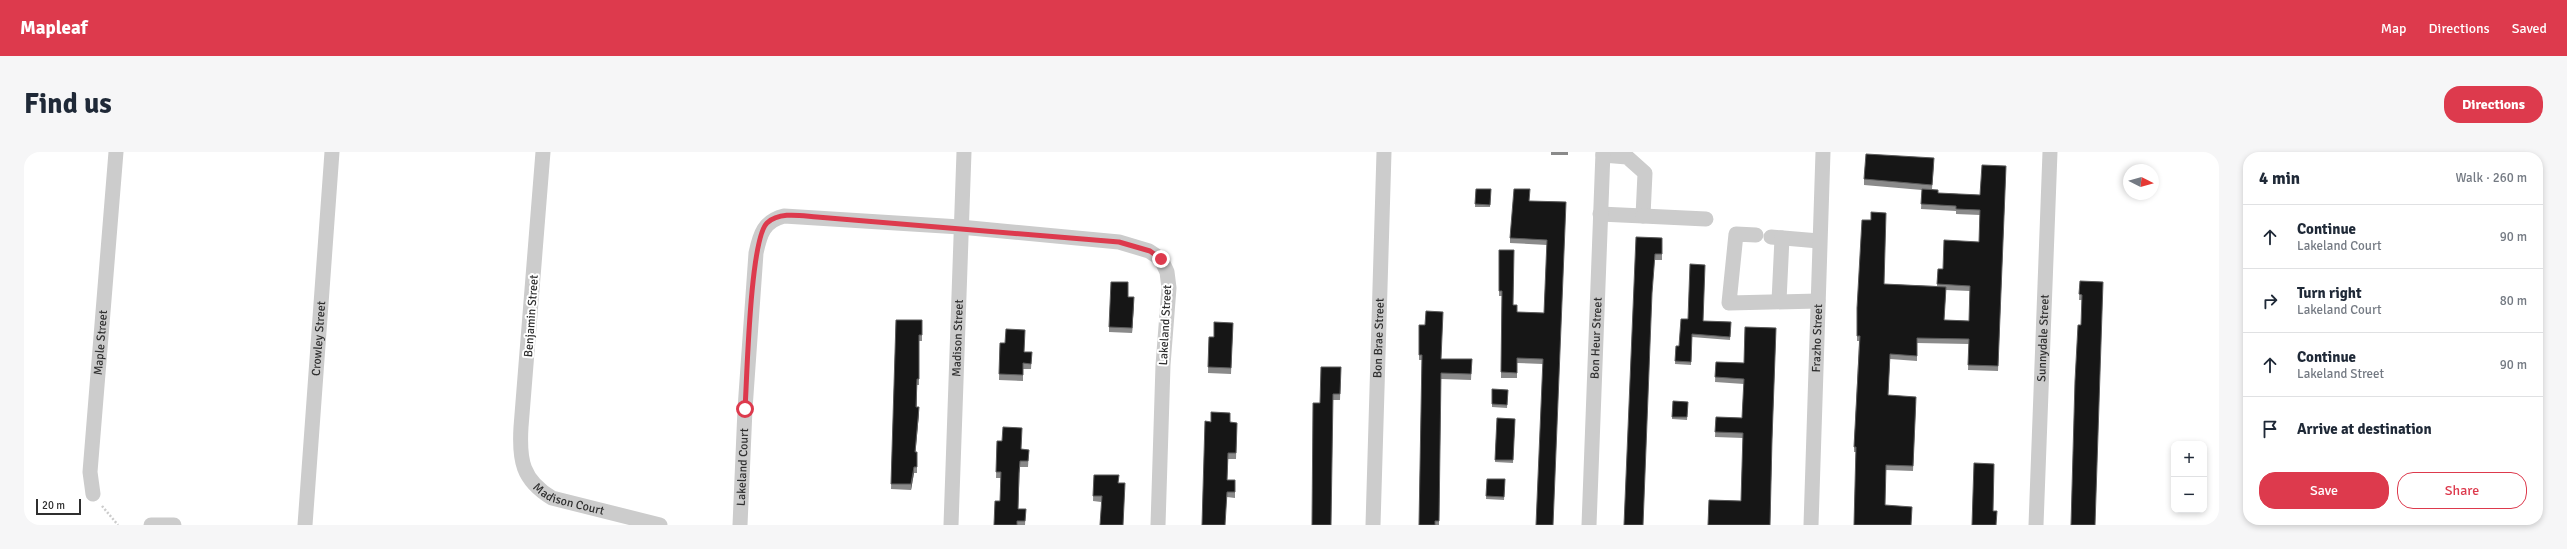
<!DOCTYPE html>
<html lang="en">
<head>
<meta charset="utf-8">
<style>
	:root { --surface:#fff; --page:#f6f6f7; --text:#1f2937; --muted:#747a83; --line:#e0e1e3; --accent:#dd3a4d }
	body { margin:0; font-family:Signika,sans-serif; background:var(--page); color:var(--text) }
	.controls { position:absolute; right:12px; bottom:12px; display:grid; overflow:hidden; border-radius:8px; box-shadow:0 2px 6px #0003 }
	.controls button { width:36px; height:36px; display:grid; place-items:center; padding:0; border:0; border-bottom:1px solid var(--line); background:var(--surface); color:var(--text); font:20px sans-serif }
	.compass { position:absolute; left:2099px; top:12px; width:36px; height:36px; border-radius:50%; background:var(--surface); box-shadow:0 2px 6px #0003; rotate:96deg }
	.scale { position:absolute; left:12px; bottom:10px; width:45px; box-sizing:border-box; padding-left:4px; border:2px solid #2f2f2f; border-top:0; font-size:11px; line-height:14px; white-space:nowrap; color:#2f2f2f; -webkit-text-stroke:3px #fff; paint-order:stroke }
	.stop { position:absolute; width:12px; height:12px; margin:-9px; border:3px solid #dd3a4d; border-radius:50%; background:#fff }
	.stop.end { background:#dd3a4d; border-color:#fff; box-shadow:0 1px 4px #0008 }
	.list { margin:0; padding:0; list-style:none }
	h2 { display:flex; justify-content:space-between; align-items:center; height:52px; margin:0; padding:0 16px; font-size:17px }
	h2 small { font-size:13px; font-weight:400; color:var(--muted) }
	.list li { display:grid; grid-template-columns:26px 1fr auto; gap:12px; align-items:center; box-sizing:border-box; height:64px; padding:0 16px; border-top:1px solid var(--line) }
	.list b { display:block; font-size:15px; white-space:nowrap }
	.list p { margin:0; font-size:13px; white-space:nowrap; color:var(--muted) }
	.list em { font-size:13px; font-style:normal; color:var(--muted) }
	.actions { display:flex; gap:8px; padding:12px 16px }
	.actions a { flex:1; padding:9px 0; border:1px solid var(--accent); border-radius:16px; text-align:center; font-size:14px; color:var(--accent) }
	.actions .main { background:var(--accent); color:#fff }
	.icon { flex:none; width:22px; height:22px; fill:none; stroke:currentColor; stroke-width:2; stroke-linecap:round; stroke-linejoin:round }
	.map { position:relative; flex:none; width:2195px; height:373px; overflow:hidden; border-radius:16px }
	header { display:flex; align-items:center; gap:24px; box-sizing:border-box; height:56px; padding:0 20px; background:var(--accent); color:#fff }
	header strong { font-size:19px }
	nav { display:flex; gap:22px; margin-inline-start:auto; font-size:14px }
	.intro { display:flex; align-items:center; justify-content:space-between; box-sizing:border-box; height:96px; padding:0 24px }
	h1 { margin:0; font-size:28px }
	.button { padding:10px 18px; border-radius:16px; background:var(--accent); color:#fff; font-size:14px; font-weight:700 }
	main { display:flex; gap:24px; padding:0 24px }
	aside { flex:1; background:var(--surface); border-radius:16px; box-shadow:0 2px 6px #0003 }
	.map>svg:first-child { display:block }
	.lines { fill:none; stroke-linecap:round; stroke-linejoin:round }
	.path { stroke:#ccc; stroke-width:2.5; stroke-dasharray:2 2; stroke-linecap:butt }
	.minor { stroke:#ccc; stroke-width:15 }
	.wall { fill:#8a8a8a; fill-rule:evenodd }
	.shaded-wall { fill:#5c5c5c }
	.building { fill:#161616; stroke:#5c5c5c }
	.route { stroke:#dd3a4d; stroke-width:5 }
	.labels { text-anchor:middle; stroke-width:4; stroke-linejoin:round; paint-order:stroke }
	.street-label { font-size:12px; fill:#2f2f2f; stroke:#fff }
</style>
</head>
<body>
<header>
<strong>Mapleaf</strong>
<nav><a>Map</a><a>Directions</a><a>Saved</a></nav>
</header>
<div class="intro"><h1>Find us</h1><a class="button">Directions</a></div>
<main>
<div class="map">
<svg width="2195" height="373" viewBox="0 0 2195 373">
	<rect width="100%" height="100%" fill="#fff"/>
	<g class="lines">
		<path class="path" d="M78,354L94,373"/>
		<g class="minor">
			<path id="s1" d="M519,0L497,275C495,308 498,328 528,346L636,373"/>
			<path d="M1576,62L1619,64L1621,21L1603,5L1579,3"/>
			<path d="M1619,64L1682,67"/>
			<path d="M1732,83L1712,82L1705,151L1794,149"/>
			<path d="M1747,85L1795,89"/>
			<path d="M1755,149L1758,86"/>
			<path id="s2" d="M69,342L66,320L92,0"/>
			<path d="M127,373H150"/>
			<path id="s3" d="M281,373L308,0"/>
			<path id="s4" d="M716,373L721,257L732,101C736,82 740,69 760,64L936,75L1095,90L1125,99L1137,107L1143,120L1145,136L1139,213L1134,373"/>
			<path id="s5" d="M927,373L940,0"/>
			<path id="s6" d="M1349,373L1360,0"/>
			<path id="s7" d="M1565,373L1579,0"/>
			<path id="s8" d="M1787,373L1799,0"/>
			<path id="s9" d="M2012,373L2026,0"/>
		</g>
	</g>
	<g class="wall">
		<rect x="1527" y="0" width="17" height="3"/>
		<path d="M1910,12L1908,37L1914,41L1956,43L1982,14L1974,219L1944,218L1945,192L1893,191V209L1866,207L1864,243L1892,250L1889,319L1862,318L1830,373L1832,300H1830V295L1835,189H1833V156L1860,132L1913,134L1914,117H1919L1955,90L1956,63L1932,62V59L1897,57L1898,38L1840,33V27ZM1922,138L1946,139L1945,169L1920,168Z"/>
		<path d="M1452,37H1467L1466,55H1451Z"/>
		<path d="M1505,49L1542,50L1519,212L1493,211V226H1477L1478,144H1475V98L1489,153L1493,160L1520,161L1523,93L1486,91V86Z"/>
		<path d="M1612,85L1638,86V108H1631Z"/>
		<path d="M2056,129L2079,130L2058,148H2055Z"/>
		<path d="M1104,145L1110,151L1108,181L1085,180V175Z"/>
		<path d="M872,168H898V189H895V233H893V255L895,261L891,300H893V321H890L887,338L867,337Z"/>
		<path d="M1679,169L1707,170L1706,188L1668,185L1667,213L1651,212L1652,194H1655Z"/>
		<path d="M1209,171L1207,222L1184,221L1185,185H1190Z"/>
		<path d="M1395,173L1417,207H1448L1447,228L1417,227L1415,373H1395L1398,208H1395Z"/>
		<path d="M1721,175L1752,176L1748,292L1746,373H1684L1685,348L1717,349L1719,286L1691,285L1692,265L1718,266L1720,232L1691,230L1692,210L1720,211Z"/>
		<path d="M976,191L1000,200H1008L1007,217H999V229L975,228Z"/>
		<path d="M1317,215L1316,248H1309L1296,251Z"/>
		<path d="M1468,237L1484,238L1483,256L1468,255Z"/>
		<path d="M1649,249L1664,250L1663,268L1648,267Z"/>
		<path d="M1473,266L1491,267L1489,311L1471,310Z"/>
		<path d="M1187,270L1213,271L1212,307H1204L1203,328H1211V346L1203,345Z"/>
		<path d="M973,289H978L997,297L1005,298L1004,315H996L994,357H1002L1001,373H970L976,349L977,326H972Z"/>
		<path d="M1070,323L1095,331L1101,337L1077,350L1069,349Z"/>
		<path d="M1463,327H1481L1480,348L1462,347Z"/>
	</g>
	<g class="shaded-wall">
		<path d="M1110,145V151L1108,181V176Z"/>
		<path d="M895,255V261L891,306V300Z"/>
		<path d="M890,315V321L887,338V332Z"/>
	</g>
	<g class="building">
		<path d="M1842,2L1910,6L1908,33L1840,27Z"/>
		<path d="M1958,13L1982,14L1974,214L1944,213L1945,187L1893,186V204L1866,202L1864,243L1892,245L1889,314L1862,313L1861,353L1888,355L1887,373H1830L1832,295H1830L1836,184H1833V156L1838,68H1847V60L1862,61L1860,132L1922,135L1920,168L1945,169L1946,134L1913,132L1914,117H1919L1920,88L1955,90L1956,58L1932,57V54L1897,52L1898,37L1914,38V41L1956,43Z"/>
		<path d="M1452,37H1467L1466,53L1451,52Z"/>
		<path d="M1490,37H1506L1505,49L1542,50L1529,373H1512L1519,207L1493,206V221L1477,220L1478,139H1475V98H1490L1489,153H1493V160L1520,161L1523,88L1486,86Z"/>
		<path d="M1612,85L1638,86V102H1631L1628,141L1619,373H1600Z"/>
		<path d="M1666,112L1681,113L1679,169L1707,170L1706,185L1668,182L1667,210L1651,209L1652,194H1655L1657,167H1664Z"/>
		<path d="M2056,129L2079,130L2071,373H2047L2051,229L2054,173H2057L2058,143L2055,142Z"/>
		<path d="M1087,130H1104V145H1110L1108,176L1085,175Z"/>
		<path d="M1402,159L1419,160L1417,207H1448L1447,222L1417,221L1415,369H1411V373H1395L1398,203H1395V173H1401Z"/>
		<path d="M872,168H898V183H895V227H893L892,255H895L891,300H893V315H890L887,332H867Z"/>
		<path d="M1190,170L1209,171L1207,216L1184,215L1185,185H1190Z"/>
		<path d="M1721,175L1752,176L1748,287L1746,373H1684L1685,348L1717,349L1719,281L1691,280L1692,265L1718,266L1720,227L1691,225L1692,210L1720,211Z"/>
		<path d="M982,177L1001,178L1000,200H1008L1007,212L999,211V223L975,222L976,191H981Z"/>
		<path d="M1297,215H1317L1316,242H1309L1307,373H1288L1289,251H1296Z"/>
		<path d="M1468,237L1484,238L1483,253L1468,252Z"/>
		<path d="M1649,249L1664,250L1663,265H1648Z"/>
		<path d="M1187,260L1206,261V270L1213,271L1212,301H1204L1203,328H1211V340H1203L1201,373H1178L1181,269L1187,270Z"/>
		<path d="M1473,266L1491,267L1489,308H1471Z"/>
		<path d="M979,275L998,276L997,297L1005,298L1004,309H996L995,321L994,357H1002L1001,369H993V373H970L971,349H976L977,320H972L973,289H978Z"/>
		<path d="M1950,311L1970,312L1969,359H1973L1972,373H1948Z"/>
		<path d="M1070,323H1095L1094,331H1101L1099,373H1076L1078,344H1069Z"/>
		<path d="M1463,327H1481L1480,345L1462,344Z"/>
	</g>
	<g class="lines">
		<path class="route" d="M721,257C723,227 726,87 743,71C756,59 778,64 793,65L1095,90L1126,99L1137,107"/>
	</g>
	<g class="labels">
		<g class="street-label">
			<text transform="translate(507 164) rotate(-86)" y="4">Benjamin Street</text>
			<text transform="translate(1141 173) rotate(-87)" y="4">Lakeland Street</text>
			<text dy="4" stroke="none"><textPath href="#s3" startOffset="187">Crowley Street</textPath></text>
			<text dy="4" stroke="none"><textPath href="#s5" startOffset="187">Madison Street</textPath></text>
			<text dy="4" stroke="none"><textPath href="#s6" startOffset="187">Bon Brae Street</textPath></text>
			<text dy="4" stroke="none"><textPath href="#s7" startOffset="187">Bon Heur Street</textPath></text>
			<text dy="4" stroke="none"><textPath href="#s8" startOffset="187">Frazho Street</textPath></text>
			<text dy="4" stroke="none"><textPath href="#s9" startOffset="187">Sunnydale Street</textPath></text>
			<text dy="4" stroke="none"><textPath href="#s2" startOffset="152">Maple Street</textPath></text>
			<text dy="4" stroke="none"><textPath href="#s4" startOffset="58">Lakeland Court</textPath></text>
			<text dy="4" stroke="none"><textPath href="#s1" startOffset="375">Madison Court</textPath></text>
		</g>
	</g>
</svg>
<div class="controls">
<button>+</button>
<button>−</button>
</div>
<svg class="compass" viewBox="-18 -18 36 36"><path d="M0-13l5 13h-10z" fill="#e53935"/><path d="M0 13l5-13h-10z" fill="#747a83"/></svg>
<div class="scale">20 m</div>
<div class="stop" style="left:721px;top:257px"></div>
<div class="stop end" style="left:1137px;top:107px"></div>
</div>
<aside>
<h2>4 min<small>Walk · 260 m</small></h2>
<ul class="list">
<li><svg class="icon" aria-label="ahead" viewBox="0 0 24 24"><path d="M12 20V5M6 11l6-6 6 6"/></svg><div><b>Continue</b><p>Lakeland Court</p></div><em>90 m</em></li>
<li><svg class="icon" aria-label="right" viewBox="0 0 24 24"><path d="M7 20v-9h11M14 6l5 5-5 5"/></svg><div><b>Turn right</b><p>Lakeland Court</p></div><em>80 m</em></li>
<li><svg class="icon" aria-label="ahead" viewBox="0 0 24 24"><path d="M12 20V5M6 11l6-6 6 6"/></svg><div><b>Continue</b><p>Lakeland Street</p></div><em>90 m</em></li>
<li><svg class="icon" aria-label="arrive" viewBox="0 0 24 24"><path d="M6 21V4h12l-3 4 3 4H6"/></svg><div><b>Arrive at destination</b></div></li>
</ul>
<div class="actions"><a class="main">Save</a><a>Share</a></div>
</aside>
</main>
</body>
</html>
